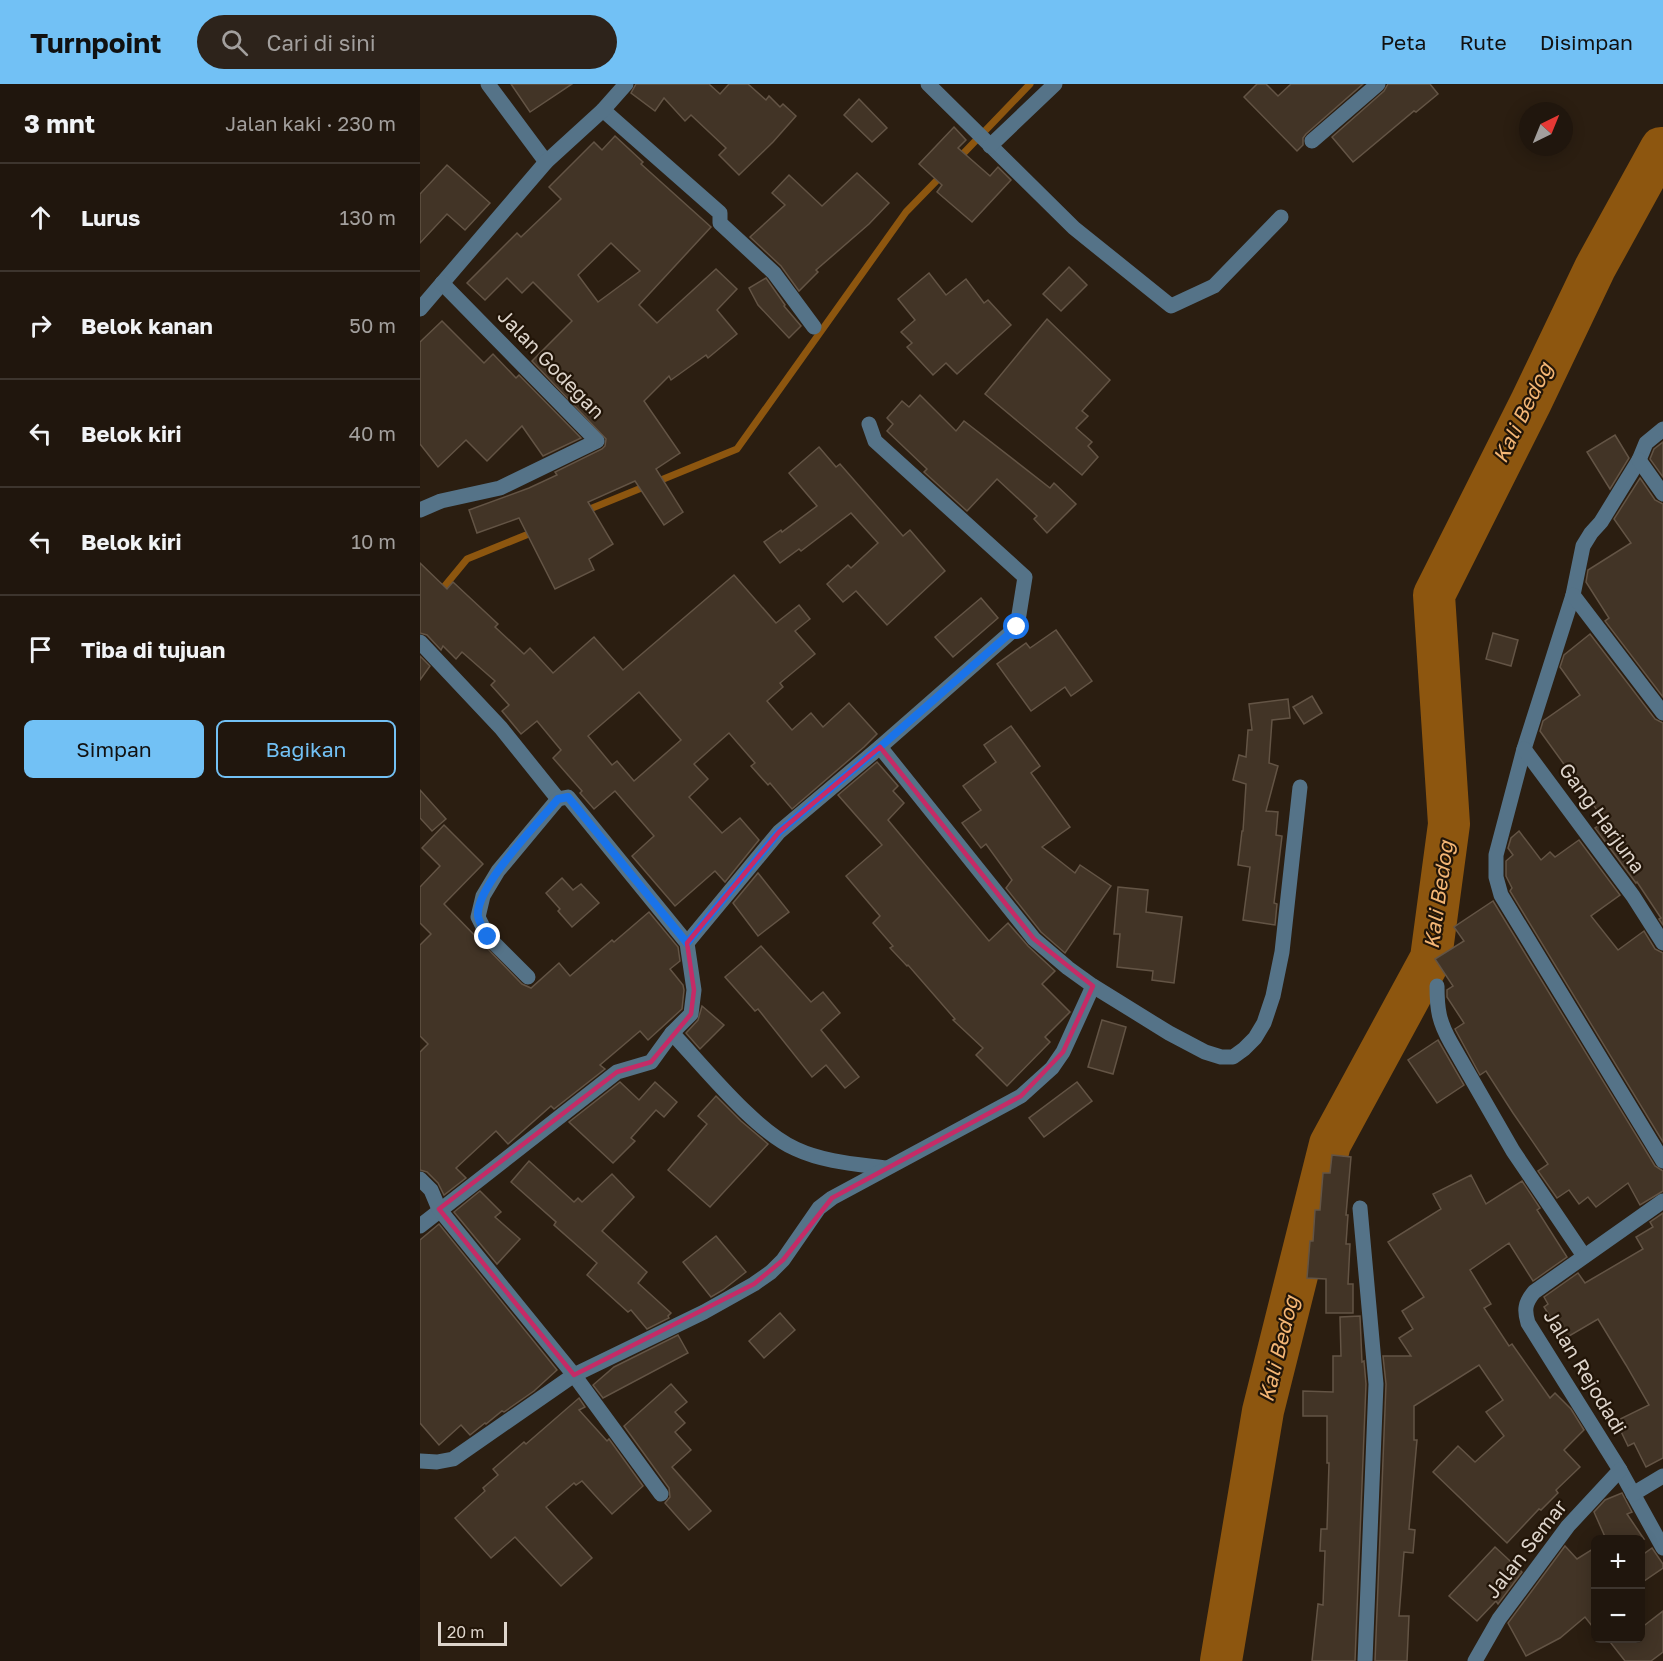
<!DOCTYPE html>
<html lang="id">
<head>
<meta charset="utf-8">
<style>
	:root { --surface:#20160d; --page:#2d231b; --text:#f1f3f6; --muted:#a29f9d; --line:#3d352e; --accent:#72c1f5 }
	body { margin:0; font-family:"Golos Text",sans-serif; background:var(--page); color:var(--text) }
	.controls { position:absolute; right:18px; bottom:18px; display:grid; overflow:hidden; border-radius:9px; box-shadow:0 3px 15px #0003 }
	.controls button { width:54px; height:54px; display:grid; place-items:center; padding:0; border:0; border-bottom:2px solid var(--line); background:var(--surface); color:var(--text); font:30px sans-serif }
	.compass { position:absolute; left:1099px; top:18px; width:54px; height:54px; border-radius:50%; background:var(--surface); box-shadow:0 3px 15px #0003; rotate:43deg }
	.scale { position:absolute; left:18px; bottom:15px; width:69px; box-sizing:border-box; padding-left:6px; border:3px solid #ded5cc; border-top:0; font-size:16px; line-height:21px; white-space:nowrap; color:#ded5cc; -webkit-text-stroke:4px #221508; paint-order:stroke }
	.stop { position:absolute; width:18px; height:18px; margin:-14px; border:4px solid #1a73e8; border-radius:50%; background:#fff }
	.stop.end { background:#1a73e8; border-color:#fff; box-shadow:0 2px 6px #0008 }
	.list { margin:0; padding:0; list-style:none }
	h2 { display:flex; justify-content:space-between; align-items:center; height:78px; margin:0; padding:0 24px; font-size:26px }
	h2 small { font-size:20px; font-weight:400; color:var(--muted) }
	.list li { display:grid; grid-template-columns:39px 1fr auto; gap:18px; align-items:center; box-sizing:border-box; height:108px; padding:0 24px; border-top:2px solid var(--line) }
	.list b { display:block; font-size:22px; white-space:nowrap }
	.list em { font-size:20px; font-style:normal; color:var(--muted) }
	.actions { display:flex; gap:12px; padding:18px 24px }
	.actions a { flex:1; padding:14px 0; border:2px solid var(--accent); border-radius:9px; text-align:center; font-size:21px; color:var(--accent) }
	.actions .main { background:var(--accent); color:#111 }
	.icon { flex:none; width:33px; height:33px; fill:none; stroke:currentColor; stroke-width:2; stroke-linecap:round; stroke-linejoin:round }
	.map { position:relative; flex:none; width:1243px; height:1577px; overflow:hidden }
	header { display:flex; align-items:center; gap:36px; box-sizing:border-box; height:84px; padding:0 30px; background:var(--accent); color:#111 }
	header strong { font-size:28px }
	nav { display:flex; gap:33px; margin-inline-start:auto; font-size:21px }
	.search { width:420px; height:54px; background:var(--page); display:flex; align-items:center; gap:15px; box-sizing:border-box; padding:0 21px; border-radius:33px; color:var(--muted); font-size:22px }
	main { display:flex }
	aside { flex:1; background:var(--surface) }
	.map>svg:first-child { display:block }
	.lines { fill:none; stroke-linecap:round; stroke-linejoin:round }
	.stream { stroke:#8d560f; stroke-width:7 }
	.river { stroke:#8d560f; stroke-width:42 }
	.building { fill:#423426; stroke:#635445; stroke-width:1.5; fill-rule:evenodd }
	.minor { stroke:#557388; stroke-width:15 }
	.route { stroke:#1a73e8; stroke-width:8 }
	.marked { fill:none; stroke:#c52b66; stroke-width:4.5; stroke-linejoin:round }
	.labels { text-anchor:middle; stroke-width:4.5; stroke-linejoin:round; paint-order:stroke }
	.street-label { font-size:20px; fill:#ded5cc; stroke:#221508 }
	.water-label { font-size:21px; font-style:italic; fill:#f4b675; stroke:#221508 }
</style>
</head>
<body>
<header>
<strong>Turnpoint</strong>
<div class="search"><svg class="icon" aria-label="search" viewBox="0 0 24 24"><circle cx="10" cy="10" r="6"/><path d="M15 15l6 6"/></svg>Cari di sini</div>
<nav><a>Peta</a><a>Rute</a><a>Disimpan</a></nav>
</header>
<main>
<aside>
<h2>3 mnt<small>Jalan kaki · 230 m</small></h2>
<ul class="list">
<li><svg class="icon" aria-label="ahead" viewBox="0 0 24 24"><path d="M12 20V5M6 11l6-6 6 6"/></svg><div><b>Lurus</b></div><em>130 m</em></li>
<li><svg class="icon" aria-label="right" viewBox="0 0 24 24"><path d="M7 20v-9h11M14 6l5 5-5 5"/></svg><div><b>Belok kanan</b></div><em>50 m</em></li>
<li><svg class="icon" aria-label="left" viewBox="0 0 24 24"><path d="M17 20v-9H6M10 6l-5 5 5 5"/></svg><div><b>Belok kiri</b></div><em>40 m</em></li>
<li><svg class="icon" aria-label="left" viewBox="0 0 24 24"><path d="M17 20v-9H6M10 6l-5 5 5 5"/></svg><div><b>Belok kiri</b></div><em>10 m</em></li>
<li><svg class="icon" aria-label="arrive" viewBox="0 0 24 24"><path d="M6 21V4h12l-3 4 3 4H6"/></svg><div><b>Tiba di tujuan</b></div></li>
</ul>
<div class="actions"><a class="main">Simpan</a><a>Bagikan</a></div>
</aside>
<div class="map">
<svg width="1243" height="1577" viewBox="0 0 1243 1577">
	<rect width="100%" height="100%" fill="#2b1e11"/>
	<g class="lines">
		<g class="stream">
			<path d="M539,74L610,0"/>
			<path d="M165,427L317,365L486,128L523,90"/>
			<path d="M19,509L47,475L116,447"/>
		</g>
		<path class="river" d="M801,1577L843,1327L910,1060L1011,874L1029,740L1014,511L1111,318L1175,184L1241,64H1243"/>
	</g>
	<g class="building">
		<path d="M91,0H152L110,28Z"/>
		<path d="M216,0H289L300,10L309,0H328L346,16L349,12L360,23L363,20L376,32L353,58L319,91L299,71L306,64L271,31L265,37L244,14L235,27L211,9Z"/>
		<path d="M837,0H846L858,12L871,0H943L886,50L883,54V61L877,67L824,13Z"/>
		<path d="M968,0H1010L1018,10L996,28L994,27L933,78L912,53L964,7Z"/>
		<path d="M439,15L467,44L452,58L424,31Z"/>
		<path d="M534,43L546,56L538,64L570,92L578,83L591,96L552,138L517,108L522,101L499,80Z"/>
		<path d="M195,52L223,78L221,80L291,143L219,221L237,239L296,185L317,205L297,226L317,250L288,274L286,271L251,296L249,292L224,317L260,369L236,385L263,428L244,441L215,397L168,418L193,460L169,475L174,486L135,505L99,434L57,449L49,426L109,404L137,391L135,388L182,365L185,362L186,355L112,277L152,237L113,198L102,209L87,194L65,216L47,199L97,149L101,153L141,115L129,103L174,58L182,66ZM191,159L220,187L178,218L158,191Z"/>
		<path d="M27,81L70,119L45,146L27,130L0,159V110Z"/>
		<path d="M437,89L469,119L449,140L396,186L398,188L379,207L361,182L330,153L365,121L352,109L369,91L402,122Z"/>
		<path d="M649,183L667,201L641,227L623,210Z"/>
		<path d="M509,189L526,211L546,195L564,219L568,216L591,241L537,290L526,279L513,291L487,263L492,259L481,248L495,236L478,215Z"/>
		<path d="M346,194L365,221L364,222L381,242L369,254L338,221L329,204Z"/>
		<path d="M627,235L690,296L662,327L668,332L656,344L672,358L668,362L678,373L662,391L565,310Z"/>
		<path d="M22,237L64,279L73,270L96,294L99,291L161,354L123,372L102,342L67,377L46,356L18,383L0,360V258Z"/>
		<path d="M500,311L536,347L544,337L630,404L634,399L656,420L627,449L614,435L617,432L577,395L547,427L504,388L507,385L467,347L473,340L467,334L482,317L489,323Z"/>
		<path d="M1195,351L1209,374L1190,405L1167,368Z"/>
		<path d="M1243,358V393L1230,375L1234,365Z"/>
		<path d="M399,363L416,383L420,380L483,452L490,446L525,487L467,541L436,507L423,518L407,500L428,481L431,484L458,459L431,429L381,467L379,465L360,479L344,458L361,446L362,448L397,422L369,389Z"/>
		<path d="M1220,394L1235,416L1243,420V613L1185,537L1189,534L1166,498L1168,486L1211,459L1194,435Z"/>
		<path d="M0,479L27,505L33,498L78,540L75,543L104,570L110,564L133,589L174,553L203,586L314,491L356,539L379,521L390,535L375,547L395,570L360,599L363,603L347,617L372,646L391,629L403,643L429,619L457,650L444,663L372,725L350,699L348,701L331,682L335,679L309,649L274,680L288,695L269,713L302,749L320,734L339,756L305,798L295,787L255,822L212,772L234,752L195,707L174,725L160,709L162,707L133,674L141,666L117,637L101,650L82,627L89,621L71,601L75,597L42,568L36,575L23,562L21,566L7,551L0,549ZM219,608L261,656L214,697L197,677L192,681L168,652Z"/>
		<path d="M561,514L578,534L533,573L515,553Z"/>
		<path d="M636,546L672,597L651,612L645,603L611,627L577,580L606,559L610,564Z"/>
		<path d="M1073,549L1098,556L1091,582L1066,575Z"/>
		<path d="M1170,550L1235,635L1243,639V841L1239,835L1241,834L1217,798L1216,799L1175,744L1185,737L1120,647L1123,637L1160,611L1140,583L1144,571Z"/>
		<path d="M0,572L10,582L0,596Z"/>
		<path d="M892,612L902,629L884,640L873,623Z"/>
		<path d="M868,615L870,634L852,636L849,679L858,682L846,727L858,728L856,751L862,752L854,819L857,820L855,841L823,836L830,783L818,781L822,747H823L826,700L813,696L819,671L826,673L828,646H832L829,620Z"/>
		<path d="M591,642L620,682L611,689L650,743L622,763L655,789L660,781L691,802L645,869L621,848L586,804L592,796L566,760L561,764L542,739L561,726L543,702L576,678L564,661Z"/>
		<path d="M457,678L478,702L473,707L484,719L468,736L569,857L588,839L608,862L635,887L622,900L650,928L625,953L630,958L587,1002L556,971L563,964L533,936L535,935L488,881L487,882L470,864L473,862L453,839L460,832L426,792L462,761L418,711Z"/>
		<path d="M0,706L26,735L12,747L0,734Z"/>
		<path d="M24,741L63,780L24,820L102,900L111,904L139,879L150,892L192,856L194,858L229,828L258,863L260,877L250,885L263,901L264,906L262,925L228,956L220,947L180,981L185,985L134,1025L131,1022L88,1060L76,1047L36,1084L46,1094L24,1111L18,1099L7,1088L0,1086V968L8,960L0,952V861L11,850L0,839V803L20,782L2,764Z"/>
		<path d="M1099,747L1121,776L1130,768L1135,773L1159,756L1200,811L1171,832L1198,866L1224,847L1235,865L1243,869V1058L1090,807L1092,804L1086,792V777L1093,771L1088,764L1091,754Z"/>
		<path d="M338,789L369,828L338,852L313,819Z"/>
		<path d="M142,794L153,806L161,800L179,819L152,843L138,827L140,825L126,809Z"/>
		<path d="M698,803L728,806L726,828L762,833L754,899L732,896L733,887L697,883L700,850H694Z"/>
		<path d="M1073,817L1235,1082L1243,1087V1107L1220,1121L1208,1099L1176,1123L1168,1113L1159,1120L1149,1106L1137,1114L1118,1087L1128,1080L1093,1029L1066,987L1060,991L1036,947L1035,945L1044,939L1027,913V906L1033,902L1015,875L1044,857L1034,843Z"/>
		<path d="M341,862L391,918L403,908L420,929L401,946L439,993L425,1004L406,981L392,993L338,925L335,927L305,893Z"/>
		<path d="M282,922L304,941L280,965L266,949L278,936Z"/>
		<path d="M682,936L706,943L693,990L668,983Z"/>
		<path d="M1018,956L1044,1001L1017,1019L988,976Z"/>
		<path d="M200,998L219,1016L235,998L257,1018L244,1033L236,1026L211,1054L215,1057L193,1079L149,1038Z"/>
		<path d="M657,998L672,1017L624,1053L609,1034Z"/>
		<path d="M296,1012L321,1037L348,1060L290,1123L248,1086L287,1040L278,1032Z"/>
		<path d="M912,1071L931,1073L926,1131H928L926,1160H930L928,1200H933V1229H906V1195L887,1194L890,1157H893L895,1126H900L903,1089H910Z"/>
		<path d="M109,1077L154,1118L158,1114L162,1118L192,1090L214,1113L182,1147L227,1188L218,1199L251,1229L248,1232L249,1234L227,1245L211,1226L208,1228L167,1191L177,1179L134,1141L136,1138L91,1098Z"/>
		<path d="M1051,1091L1066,1120L1102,1097L1120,1124L1117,1126L1147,1173L1113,1197L1089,1159L1050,1186L1071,1220L1064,1224L1089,1262L1092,1260L1130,1314L1135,1309L1151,1325L1164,1346L1144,1366L1160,1383L1136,1406L1138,1409L1121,1426L1119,1425L1087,1459L1013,1388L1038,1362L1055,1378L1084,1352L1066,1328L1083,1316L1059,1281L994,1322V1356H997L989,1445L995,1446L993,1469L984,1468L979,1532H989L987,1577H955L966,1300L963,1272H991L979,1254L993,1245L982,1227L1004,1213L968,1158L1021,1125L1013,1110Z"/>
		<path d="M60,1107L81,1128L75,1133L100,1155L77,1180L34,1128Z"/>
		<path d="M1243,1129V1374L1226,1383L1214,1359L1208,1362L1196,1337L1229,1321L1206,1281L1178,1235L1144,1255L1124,1223L1128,1220L1124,1213L1158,1189L1165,1199L1223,1165L1216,1153L1233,1143L1230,1138Z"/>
		<path d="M19,1140L137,1286L114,1307L84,1328L82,1327L66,1340L65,1339L50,1351L41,1341L19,1361L0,1339V1156Z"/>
		<path d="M296,1152L326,1188L303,1206L291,1213L263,1178Z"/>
		<path d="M360,1229L375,1246L344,1274L329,1257Z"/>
		<path d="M940,1232L942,1278L944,1277L946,1300L935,1577H892L898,1520L903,1521L905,1467H900L901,1445H907L909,1379H907V1332H883V1307L913,1308V1272H921L920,1233Z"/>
		<path d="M258,1251L268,1269L183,1314L173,1301L194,1283Z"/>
		<path d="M251,1300L267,1318L255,1328L265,1339L255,1348L271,1366L252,1383L291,1427L269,1446L245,1419L250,1413L249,1404L204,1342Z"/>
		<path d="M159,1314L165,1323L159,1326L187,1357L189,1355L223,1402L192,1430L162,1397L156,1401L154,1399L126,1423L172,1474L141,1502L95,1453L71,1474L35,1434L65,1407L63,1404L78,1391L73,1385L104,1358L106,1360Z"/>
		<path d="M1202,1409L1212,1428L1207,1430L1224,1455H1186L1174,1428L1185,1416Z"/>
		<path d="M1145,1462L1157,1475L1176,1463V1547L1165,1533L1140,1554L1106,1572L1088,1539Z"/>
		<path d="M1075,1463L1102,1488L1078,1520L1076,1517L1057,1537L1029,1512Z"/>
		<path d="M1232,1464L1243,1480V1484L1221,1499V1472Z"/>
		<path d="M1243,1527V1568L1231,1577H1205L1187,1554H1221V1544Z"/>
	</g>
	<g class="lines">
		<g class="minor">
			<path d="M68,0L126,78"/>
			<path d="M508,0L654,144L751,222L794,202L861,133"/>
			<path d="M183,26L300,129V139L354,189L394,243"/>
			<path d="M892,57L958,0"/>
			<path d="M570,62L635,0"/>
			<path d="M0,225L126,78L183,26L206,0"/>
			<path d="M1243,345L1226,359L1219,376L1181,438L1171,449L1163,462L1153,511L1104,665L1076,771V793L1081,811L1243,1077"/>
			<path d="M1219,376L1243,410"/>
			<path d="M0,426L21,417L80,404L177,357L22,199"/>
			<path d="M1153,511L1243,629"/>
			<path d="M0,558L81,644L138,715L148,713L267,859L274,906L271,930L252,949L231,978L197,988L0,1142"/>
			<path d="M460,663L614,855L648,884L673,902L749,949L785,968L801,973H813L824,965L835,954L844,939L853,912L862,868L880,703"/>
			<path d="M1104,665L1213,812L1243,859"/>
			<path d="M267,859L359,748L460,663L597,543L605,493L455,357L449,340"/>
			<path d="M108,893L68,853L58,833L63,812L78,787L138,715"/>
			<path d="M1017,902C1017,926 1019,938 1031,959L1093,1067L1164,1172"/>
			<path d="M252,949C284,983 335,1047 376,1065C404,1078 436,1080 466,1084"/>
			<path d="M0,1095L11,1106L19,1125L154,1291L241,1410"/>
			<path d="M1243,1117L1114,1208C1105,1219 1104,1226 1108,1239L1200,1386L1243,1464"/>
			<path d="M940,1124L956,1300L945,1577"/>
			<path d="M0,1377L17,1378L33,1375L154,1291L284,1228L334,1200L351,1188L363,1176L399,1124L412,1114L601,1012L632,984L643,968L673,902"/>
			<path d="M1213,1410L1243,1392"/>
			<path d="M1055,1577L1079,1535L1148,1442L1200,1386"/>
		</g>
	</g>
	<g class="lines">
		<path class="route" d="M68,853C65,847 59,839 58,832C55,803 119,738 138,715L148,713L267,859L359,748L460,663L597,543"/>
	</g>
	<path class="marked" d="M460,663L614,855L673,902L643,968L601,1012L412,1114L363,1176L334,1200L154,1291L19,1125L197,988L231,978L271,930L274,906L267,859L359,748Z"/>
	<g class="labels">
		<g class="street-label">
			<text transform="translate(131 280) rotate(46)" y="7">Jalan Godegan</text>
			<text transform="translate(1182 734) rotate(54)" y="7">Gang Harjuna</text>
			<text transform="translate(1165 1288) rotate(59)" y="7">Jalan Rejodadi</text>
			<text transform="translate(1106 1465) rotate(-52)" y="7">Jalan Semar</text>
		</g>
		<g class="water-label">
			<text transform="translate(1103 329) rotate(-64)" y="7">Kali Bedog</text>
			<text transform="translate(1019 811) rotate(-82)" y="7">Kali Bedog</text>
			<text transform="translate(859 1265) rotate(-76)" y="7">Kali Bedog</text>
		</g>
	</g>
</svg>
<div class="controls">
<button>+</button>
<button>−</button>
</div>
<svg class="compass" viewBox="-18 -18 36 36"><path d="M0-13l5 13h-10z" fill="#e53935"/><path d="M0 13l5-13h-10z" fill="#a29f9d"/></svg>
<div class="scale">20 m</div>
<div class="stop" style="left:597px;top:543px"></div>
<div class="stop end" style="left:68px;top:853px"></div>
</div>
</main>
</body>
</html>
